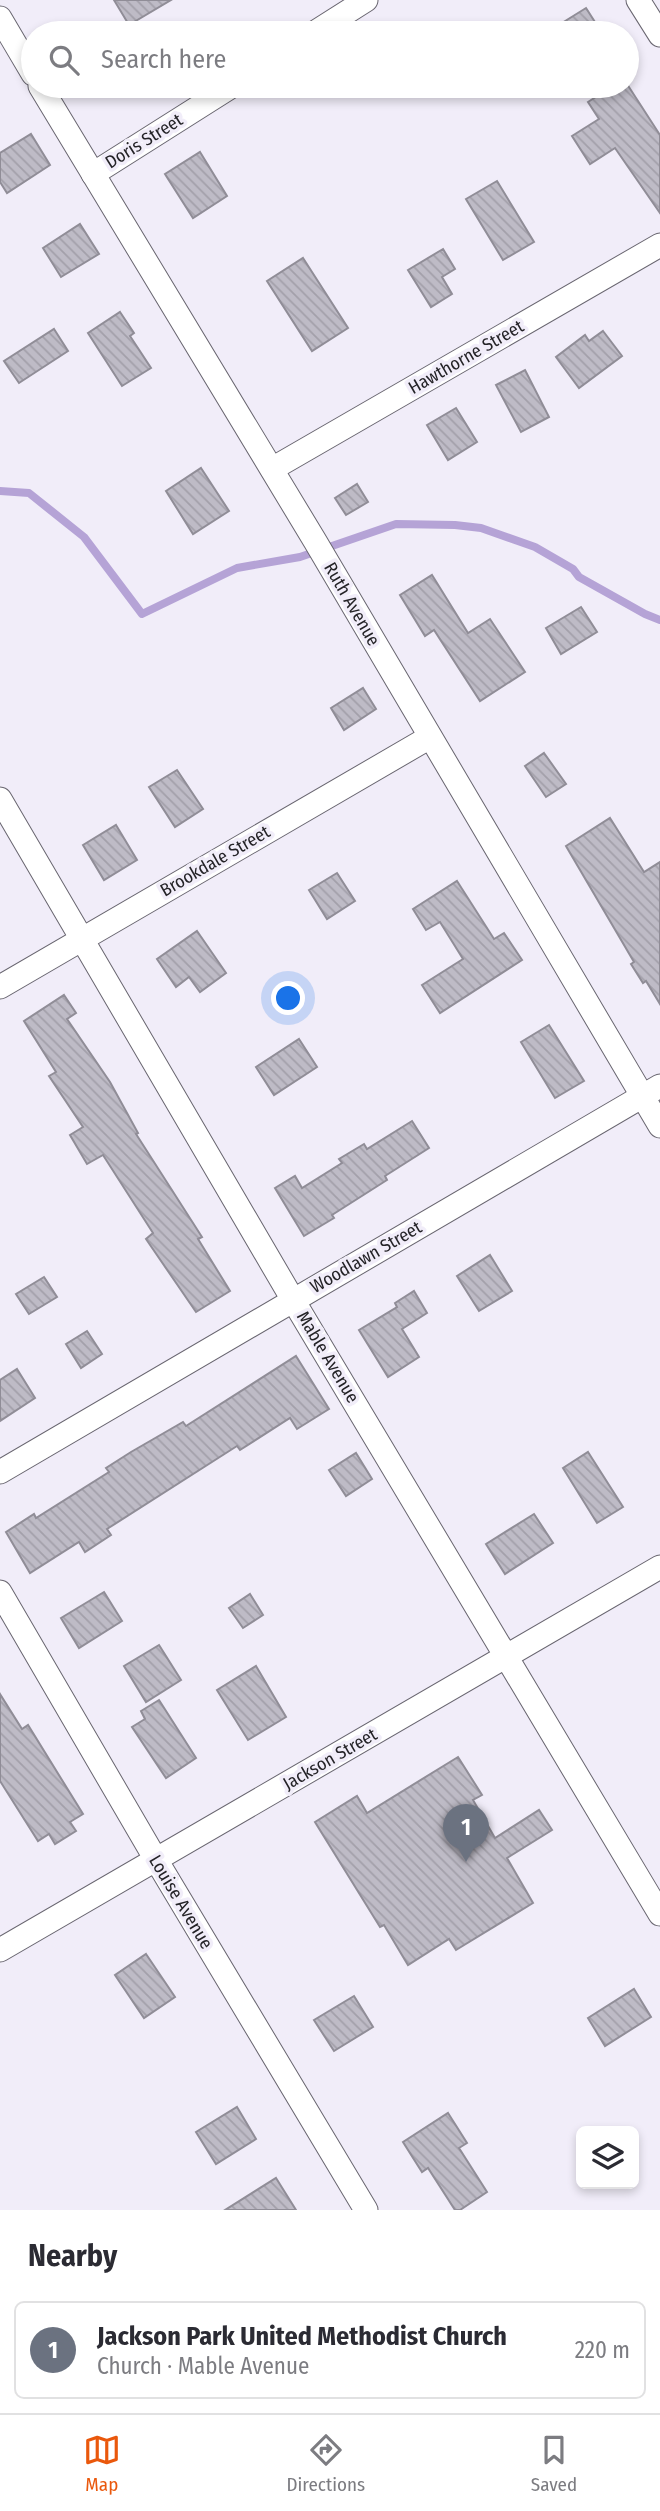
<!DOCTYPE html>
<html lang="en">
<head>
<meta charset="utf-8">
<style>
	:root { --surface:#fff; --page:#f2f2f3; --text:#2b2b33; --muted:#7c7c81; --line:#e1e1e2; --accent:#ea580c }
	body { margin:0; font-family:"Fira Sans Condensed",sans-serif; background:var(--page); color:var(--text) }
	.controls { position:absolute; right:21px; bottom:21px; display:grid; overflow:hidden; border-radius:10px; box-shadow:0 4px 10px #0003 }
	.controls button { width:63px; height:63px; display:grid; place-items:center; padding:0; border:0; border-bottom:2px solid var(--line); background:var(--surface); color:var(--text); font:35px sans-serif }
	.you { position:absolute; left:289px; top:999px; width:24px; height:24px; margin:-18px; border:5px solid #fff; border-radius:50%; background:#1a73e8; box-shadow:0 0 0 10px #1a73e833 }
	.badge { display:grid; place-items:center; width:46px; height:46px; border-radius:50%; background:var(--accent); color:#fff; font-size:23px; font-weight:700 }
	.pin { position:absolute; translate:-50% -58px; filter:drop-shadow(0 2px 4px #0008) }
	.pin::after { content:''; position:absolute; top:37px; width:24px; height:21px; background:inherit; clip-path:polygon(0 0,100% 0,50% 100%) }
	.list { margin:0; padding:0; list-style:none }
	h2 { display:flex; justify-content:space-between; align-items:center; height:91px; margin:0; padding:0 28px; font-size:30px }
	h2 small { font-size:23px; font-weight:400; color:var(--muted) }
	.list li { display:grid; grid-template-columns:46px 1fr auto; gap:21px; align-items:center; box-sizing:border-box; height:98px; margin:0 14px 14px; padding:0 14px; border:2px solid var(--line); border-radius:10px }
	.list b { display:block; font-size:26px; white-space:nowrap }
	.list p { margin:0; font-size:23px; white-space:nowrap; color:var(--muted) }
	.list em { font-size:23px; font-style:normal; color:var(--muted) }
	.icon { flex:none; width:38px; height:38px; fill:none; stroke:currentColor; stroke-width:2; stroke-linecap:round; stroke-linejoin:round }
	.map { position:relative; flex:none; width:660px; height:2210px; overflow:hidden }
	.search { position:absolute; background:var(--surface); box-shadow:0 4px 10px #0003; left:21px; right:21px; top:21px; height:77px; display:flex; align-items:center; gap:18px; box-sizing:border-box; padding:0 24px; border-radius:38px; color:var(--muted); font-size:26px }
	.sheet { height:203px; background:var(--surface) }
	nav { display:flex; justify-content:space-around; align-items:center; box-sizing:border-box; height:98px; border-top:2px solid var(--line); background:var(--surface); font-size:19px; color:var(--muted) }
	nav a { display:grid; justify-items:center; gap:4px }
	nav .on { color:var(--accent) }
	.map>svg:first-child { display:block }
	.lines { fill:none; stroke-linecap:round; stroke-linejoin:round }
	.stream { stroke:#b5a3d6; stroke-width:8 }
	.building { fill:url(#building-back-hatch); stroke:#908d97; stroke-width:2 }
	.street-casing { stroke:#696670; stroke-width:25 }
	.street { stroke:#fff; stroke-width:23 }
	.labels { text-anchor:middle; stroke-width:7; stroke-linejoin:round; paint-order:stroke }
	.street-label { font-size:18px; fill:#242327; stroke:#f1edf9 }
</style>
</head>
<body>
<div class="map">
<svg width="660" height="2210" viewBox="0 0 660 2210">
	<defs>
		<pattern id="building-back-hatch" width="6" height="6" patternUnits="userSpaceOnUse" patternTransform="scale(1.75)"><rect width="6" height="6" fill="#bebbc6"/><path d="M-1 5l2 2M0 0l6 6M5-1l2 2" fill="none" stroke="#a3a0aa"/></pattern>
	</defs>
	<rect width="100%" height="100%" fill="#f1edf9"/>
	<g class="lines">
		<path class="stream" d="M0,491L29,493L84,537L142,614L237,568L300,557L396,524L455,525L481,528L535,547L573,569L579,577L645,614L660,620"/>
	</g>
	<g class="building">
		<path d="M114,0H171L129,25Z"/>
		<path d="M586,8L602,33H546Z"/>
		<path d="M627,84L660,135V213L615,148L590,164L572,136L599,119L588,102L613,86H627Z"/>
		<path d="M31,134L50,165L7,193L0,182V153Z"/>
		<path d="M200,152L227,196L193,218L165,174Z"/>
		<path d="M497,181L534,242L503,260L466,199Z"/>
		<path d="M80,224L99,254L61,277L43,248Z"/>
		<path d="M443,249L455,269L442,277L452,294L431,307L408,270Z"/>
		<path d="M303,258L348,328L312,351L267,281Z"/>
		<path d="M120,312L134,333L130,336L151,368L122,386L88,333Z"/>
		<path d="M54,329L68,351L19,383L4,361Z"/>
		<path d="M603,331L622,356L579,388L556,357L585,335L589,341Z"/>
		<path d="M525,370L549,417L521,432L496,385Z"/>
		<path d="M456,408L477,442L448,460L427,425Z"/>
		<path d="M201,468L229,511L193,534L166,491Z"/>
		<path d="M357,484L368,502L346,515L335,498Z"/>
		<path d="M432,575L468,633L490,619L525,672L480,701L434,630L425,636L400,595Z"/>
		<path d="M581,607L597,632L561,654L546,628Z"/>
		<path d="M363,688L376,709L344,730L331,708Z"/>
		<path d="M544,753L566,784L546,797L525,766Z"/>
		<path d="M177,770L203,809L175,827L149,787Z"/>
		<path d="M610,818L644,872L660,862V1004L646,981L643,983L631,964L634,962L566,846Z"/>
		<path d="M116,825L137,860L104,880L83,845Z"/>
		<path d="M337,873L355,901L327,919L309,890Z"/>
		<path d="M457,881L494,939L504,933L522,960L440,1013L422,985L463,959L440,922L426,930L413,909Z"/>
		<path d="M197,931L226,973L200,992L189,977L176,987L157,959Z"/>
		<path d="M64,995L76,1013L67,1019L110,1082L138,1133L136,1134L202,1237L198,1239L230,1291L196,1312L146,1239L153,1233L103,1155L87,1164L70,1135L83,1127L49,1076L56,1072L24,1021Z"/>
		<path d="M549,1025L584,1081L555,1098L521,1042Z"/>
		<path d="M299,1039L317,1067L274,1095L256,1067Z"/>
		<path d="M412,1121L429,1148L385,1176L387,1180L332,1215L334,1218L304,1236L275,1188L295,1176L302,1188L342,1163L339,1159L364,1144L367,1149Z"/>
		<path d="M490,1255L512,1291L479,1311L457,1276Z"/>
		<path d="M44,1277L57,1297L29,1314L16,1294Z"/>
		<path d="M414,1291L427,1313L402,1329L419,1357L388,1377L359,1330L397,1307L395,1303Z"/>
		<path d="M87,1331L102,1354L81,1368L66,1344Z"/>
		<path d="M296,1356L329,1409L297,1429L290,1418L240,1450L237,1446L107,1529L111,1535L85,1552L79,1542L30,1573L6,1532L34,1514L36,1518L109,1472L106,1468L131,1452L183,1422L186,1426Z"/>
		<path d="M17,1369L35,1398L0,1421V1380Z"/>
		<path d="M588,1452L623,1507L597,1523L563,1468Z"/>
		<path d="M356,1453L372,1479L346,1496L329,1470Z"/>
		<path d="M534,1514L553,1543L505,1574L486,1544Z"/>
		<path d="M104,1592L122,1621L79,1648L61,1618Z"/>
		<path d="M250,1594L263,1615L243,1628L229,1608Z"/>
		<path d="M159,1645L181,1680L146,1702L124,1666Z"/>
		<path d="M256,1666L286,1717L248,1740L217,1690Z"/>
		<path d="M0,1694L22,1729L28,1725L83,1814L70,1822L76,1831L55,1844L49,1834L38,1841L0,1781Z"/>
		<path d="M159,1700L196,1758L166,1778L132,1727L145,1719L141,1711Z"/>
		<path d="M458,1757L482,1795L473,1800L495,1838L539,1810L552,1830L507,1858L533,1903L456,1950L449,1939L408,1965L384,1925L380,1927L315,1822L357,1796L367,1813Z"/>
		<path d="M146,1954L175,1997L144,2018L115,1975Z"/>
		<path d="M634,1989L651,2017L605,2046L588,2018Z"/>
		<path d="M354,1996L373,2027L334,2051L314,2020Z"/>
		<path d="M237,2107L256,2139L216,2164L196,2132Z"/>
		<path d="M448,2113L467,2143L459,2148L487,2192L460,2210H455L428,2168L422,2172L403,2142Z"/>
		<path d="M276,2178L296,2210H225Z"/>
	</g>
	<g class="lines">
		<g class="street-casing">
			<g id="street">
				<path d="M638,0L660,35"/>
				<path d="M0,18L33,74"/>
				<path d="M314,33L366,0"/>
				<path d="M40,86L315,541L660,1126"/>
				<path d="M93,174L232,86"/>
				<path d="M272,469L660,245"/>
				<path d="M0,799L293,1300L660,1914"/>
				<path d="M0,987L430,737"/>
				<path d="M0,1472L660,1086"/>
				<path d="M0,1592L155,1858L366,2210"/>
				<path d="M0,1950L660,1567"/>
			</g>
		</g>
		<use href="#street" class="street"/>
	</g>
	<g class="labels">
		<g class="street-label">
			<text transform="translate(144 141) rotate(-32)" y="6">Doris Street</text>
			<text transform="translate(466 357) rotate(-30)" y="6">Hawthorne Street</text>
			<text transform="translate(352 604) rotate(60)" y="6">Ruth Avenue</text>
			<text transform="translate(215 861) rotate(-30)" y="6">Brookdale Street</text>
			<text transform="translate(366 1257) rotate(-30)" y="6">Woodlawn Street</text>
			<text transform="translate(328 1357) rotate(59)" y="6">Mable Avenue</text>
			<text transform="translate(330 1759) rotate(-30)" y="6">Jackson Street</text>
			<text transform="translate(181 1902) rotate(59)" y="6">Louise Avenue</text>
		</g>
	</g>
</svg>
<div class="controls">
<button><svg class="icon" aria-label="layers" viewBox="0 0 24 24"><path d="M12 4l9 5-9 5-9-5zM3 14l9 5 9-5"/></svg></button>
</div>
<div class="you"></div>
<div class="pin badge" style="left:466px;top:1862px;background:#6b7280">1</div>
<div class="search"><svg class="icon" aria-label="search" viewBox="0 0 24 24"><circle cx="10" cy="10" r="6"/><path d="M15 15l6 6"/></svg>Search here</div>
</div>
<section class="sheet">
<h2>Nearby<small></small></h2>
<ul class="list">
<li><span class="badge" style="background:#6b7280">1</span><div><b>Jackson Park United Methodist Church</b><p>Church · Mable Avenue</p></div><em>220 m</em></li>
</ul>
</section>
<nav>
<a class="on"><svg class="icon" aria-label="map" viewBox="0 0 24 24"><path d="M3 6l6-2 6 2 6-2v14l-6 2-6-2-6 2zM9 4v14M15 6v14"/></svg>Map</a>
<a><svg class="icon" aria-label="directions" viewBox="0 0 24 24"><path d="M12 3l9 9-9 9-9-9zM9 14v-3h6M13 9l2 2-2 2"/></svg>Directions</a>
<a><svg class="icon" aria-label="saved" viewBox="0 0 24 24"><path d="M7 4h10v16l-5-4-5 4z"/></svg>Saved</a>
</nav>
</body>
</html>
